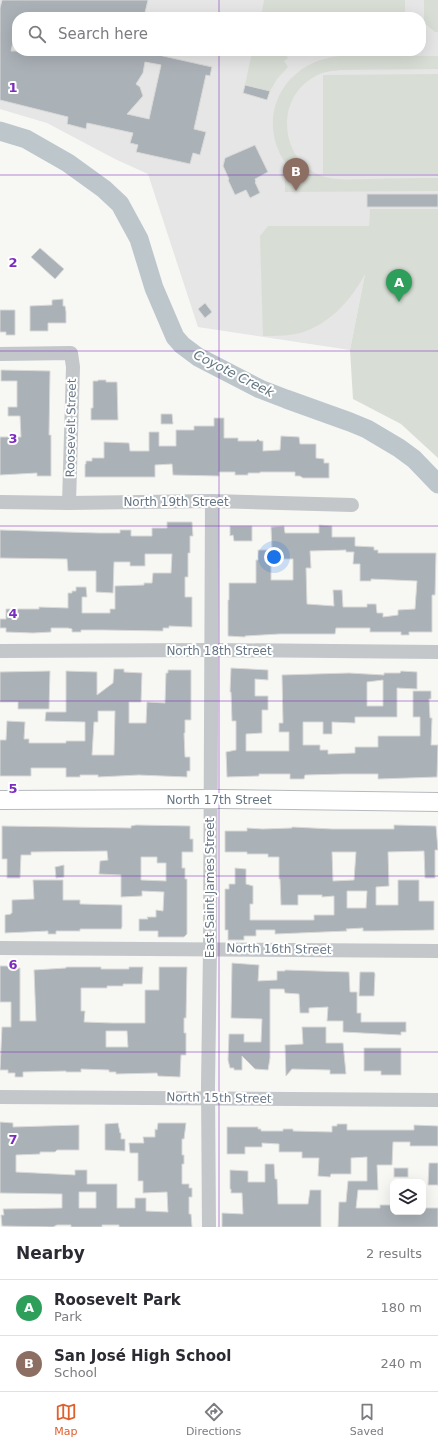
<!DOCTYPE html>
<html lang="en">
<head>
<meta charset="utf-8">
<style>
	:root { --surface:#fff; --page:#f7f7f7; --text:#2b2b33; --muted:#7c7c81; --line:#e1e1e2; --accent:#df602c }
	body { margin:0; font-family:"DejaVu Sans",sans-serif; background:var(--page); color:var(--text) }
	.controls { position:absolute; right:12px; bottom:12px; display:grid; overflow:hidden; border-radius:8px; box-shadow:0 4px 16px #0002 }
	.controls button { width:36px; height:36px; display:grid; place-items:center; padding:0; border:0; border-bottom:1px solid var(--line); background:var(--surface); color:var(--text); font:20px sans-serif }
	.you { position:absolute; left:274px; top:557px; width:14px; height:14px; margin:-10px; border:3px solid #fff; border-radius:50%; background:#1a73e8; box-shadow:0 0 0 6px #1a73e833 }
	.badge { display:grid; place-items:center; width:26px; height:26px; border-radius:50%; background:var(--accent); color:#fff; font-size:13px; font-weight:700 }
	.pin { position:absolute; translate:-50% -33px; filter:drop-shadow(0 1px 2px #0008) }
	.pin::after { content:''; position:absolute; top:21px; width:14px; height:12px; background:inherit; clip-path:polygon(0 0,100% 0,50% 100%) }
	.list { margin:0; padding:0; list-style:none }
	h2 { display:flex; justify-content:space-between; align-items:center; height:52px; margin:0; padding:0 16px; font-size:17px }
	h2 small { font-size:13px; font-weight:400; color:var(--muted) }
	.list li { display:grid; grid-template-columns:26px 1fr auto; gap:12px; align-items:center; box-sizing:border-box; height:56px; padding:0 16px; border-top:1px solid var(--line) }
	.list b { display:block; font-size:15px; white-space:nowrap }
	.list p { margin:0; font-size:13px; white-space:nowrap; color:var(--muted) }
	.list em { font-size:13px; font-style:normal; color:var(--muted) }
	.icon { flex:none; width:22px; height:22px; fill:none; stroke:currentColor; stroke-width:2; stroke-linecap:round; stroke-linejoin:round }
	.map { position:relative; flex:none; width:438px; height:1227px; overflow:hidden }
	.search { position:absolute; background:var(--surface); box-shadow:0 4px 16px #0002; left:12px; right:12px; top:12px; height:44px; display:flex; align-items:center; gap:10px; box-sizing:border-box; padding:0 14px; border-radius:16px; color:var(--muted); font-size:15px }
	.sheet { height:164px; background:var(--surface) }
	nav { display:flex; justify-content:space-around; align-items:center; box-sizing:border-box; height:56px; border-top:1px solid var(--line); background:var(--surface); font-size:11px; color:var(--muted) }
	nav a { display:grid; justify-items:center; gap:2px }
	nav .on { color:var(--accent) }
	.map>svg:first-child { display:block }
	.built { fill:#e5e6e5; fill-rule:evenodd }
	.green { fill:#d8ded5 }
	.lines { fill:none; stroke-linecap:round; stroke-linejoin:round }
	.river { stroke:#bcc6cb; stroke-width:19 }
	.building { fill:#aab1b7; stroke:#d9d9d7; fill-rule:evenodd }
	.major-casing { stroke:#b6babe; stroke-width:20 }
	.minor { stroke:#c3c7ca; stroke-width:14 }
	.major { stroke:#fff; stroke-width:18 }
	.grid { fill:none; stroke:#7b2cbf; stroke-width:1; stroke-opacity:0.55 }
	.labels { text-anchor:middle; stroke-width:4; stroke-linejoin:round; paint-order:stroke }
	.street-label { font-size:12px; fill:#677685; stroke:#fff }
	.water-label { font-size:13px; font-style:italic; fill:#637780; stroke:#fff }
	.grid-label { font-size:13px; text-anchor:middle; font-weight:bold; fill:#7b2cbf; stroke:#fff; stroke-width:4; stroke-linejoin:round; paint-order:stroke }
</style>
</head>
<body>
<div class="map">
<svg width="438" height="1227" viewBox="0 0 438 1227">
	<rect width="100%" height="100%" fill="#f7f7f4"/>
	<path class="built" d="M0,0H438V209H370L369,254L350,350L198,327L148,174L115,159L47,123L0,109ZM17,17H421V51H17Z"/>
	<g class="green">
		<path d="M264,0H405V17H261Z"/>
		<path d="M424,0H438V32H435L424,23Z"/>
		<path d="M283,51L288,58L284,61L288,67L277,79L270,91L245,85L252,52L279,53Z"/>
		<path d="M340,56H438V69L340,70C331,71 322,72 314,77C274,99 280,161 322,176C337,181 353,179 368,179C391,178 415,178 438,178V191L285,192V179H300C249,135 274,62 340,56Z"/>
		<path d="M438,74V174H323V75Z"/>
		<path d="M370,209H438V458L401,424L353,399L350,350L365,274C351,300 330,324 300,333C288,336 275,336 263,336L260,236L268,226H369Z"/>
	</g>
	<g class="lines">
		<path class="river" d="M0,131L26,139L68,163L104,189L120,204L139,239L154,288L175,337L182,345L198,357L260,389L286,399L350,422L367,429L399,448L414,459L438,484"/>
	</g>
	<g class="building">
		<path d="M2,0H148L144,17H17V34L15,33L11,51H141L212,67L210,76L206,75L194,129L206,132L200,155L193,153L190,164L136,152L138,145L130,143L133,133L87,123L86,129L67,124L68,117L0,100V8ZM145,62L161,65L149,119L127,114L143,96L140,87L136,84L143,73Z"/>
		<path d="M245,85L270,91L267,100L243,93Z"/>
		<path d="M255,145L268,172L255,179L256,182H255L260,193L250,198L246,190L235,195L228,180L229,179L223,166L225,158Z"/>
		<rect x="367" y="194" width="71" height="13"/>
		<path d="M40,248L64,269L55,279L31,257Z"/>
		<path d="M63,299V306H65L66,312V323H48V331H30V306L52,305V300Z"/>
		<path d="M205,303L212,312L205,318L198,309Z"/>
		<path d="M0,310H15V335H6V332H0Z"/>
		<path d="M1,370L50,371L49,435H51V476H37V473L0,475V437H21L20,416H8V407H17V381H1Z"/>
		<path d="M98,380H106V382H117L118,420H91V408H93V381H98Z"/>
		<path d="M161,414H172L173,424H161Z"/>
		<path d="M214,418H224V438H238V441H256L258,439L260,441H263V451L280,450L281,436L299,437L300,444H316V458L324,459V463H329V478H303L300,476H295V472H260V473H248V475H235V472H219V476L173,475L172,464L155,465V477H85V464H86V461H92V458H104V442L129,443L130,451H149V432H159V446H176V430H194V426H214Z"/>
		<path d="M167,522H192L193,536H190V553H188V577H185V597H192V627L169,626V628H163V631L105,630H81V632H72V629L68,628H51V632L33,633L6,632V628H0V619H6V609H39V607L68,608V593H72V591H76V587H86L87,597H82V613H110V609H115V586L144,585V583H152L153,573H171L172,554H145V566H130V562H114L113,593L96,592V571H68L67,559L0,558V530L98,533H120V530H131V536H152V528H167Z"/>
		<path d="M319,525L332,526V537H355V546L374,547V550H378V553H436L435,595H432V632H409V635H401V632H370V628H336L335,634H279L245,636V637L228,636V600H229V583H256V560H258V550H272L271,527L284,526L285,533H319ZM346,550V552H354L353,564H360V581H371V579L417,581L415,609L398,610V615L383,617V613H377L376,604H367V607H343L342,590H333L334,606L307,604L306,568H311L310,551ZM271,559H293V580H271Z"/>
		<path d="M230,526H252V541H234L233,535L230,536Z"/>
		<path d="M231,668L268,670V680L255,679V696H268V710H262V733L246,734V751H289V732H279V723H283L282,675L349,673L384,675V673H400L401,671L417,672V689L397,688V717H355V723L332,722V734H323V722H303V745H320V750H328V754L355,753V747H378V736H420V717H413V691H431V699H429L430,718H432L431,745H438L437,777L378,779V774H342L305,775L304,779H290V774H259V776L227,777L226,752L236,750V721H232L231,692H230ZM383,680V706H367V682Z"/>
		<path d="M114,669H124V672L142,673L141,702H129V723H146L147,702L165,703L166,673H168V670H191V720H185V733H184L185,757H190V771H187V777L139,775L98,777V775H80V777H66V768H31V776H0V740H6L7,721L25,722L24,739H29V743H66V741H85V722L45,721L46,712H66V671L97,672V695L113,683ZM98,711H115L114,755H92L94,722H98Z"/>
		<path d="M50,671L49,709H18V702H0V672Z"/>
		<path d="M136,825L190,826V839H193V852H182V868H185V879H187V934L184,937H158V931H139V919H148L147,917H156V910L163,911L164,892L142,891V896L121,897V875L99,874L100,861L108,860L107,851L31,852V855H21L20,878H7V859H2V826L131,828V826ZM141,857H157V863H166V881L141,880Z"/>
		<path d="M394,825L436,826L438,850H435V878H425L424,851L388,852L389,886L376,887V905H398V880H419V901H434V930L376,931H363V928L346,929L347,931L275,934V930H256V936H244V940H228V930H225V889H229V884H235V868L246,869V884L253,886V904H250V920H314V915H334V896L322,897V895H298V905H281L280,879H279V857H268V854H247V852H225V831H247V828L263,829L292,828V827L332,829H394ZM332,852H356L354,880L333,881ZM347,891H367L366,908H347Z"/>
		<path d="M64,865V877L56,878L55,867Z"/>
		<path d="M33,880H63V900H80V904L122,905V927L121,929H80V931H56V934H48V931L5,933V915L11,914V913H12V900L34,899Z"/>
		<path d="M232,963L259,965L258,981L277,980V971H285V970L349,972L350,992H357V1013H361V1022H406V1032H401V1035L343,1032V1021H327L328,1007L309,1008V1013H300L299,994L285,993L284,989H270V1058L268,1070L255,1069L242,1056V1070H234V1068H230L228,1060L229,1034H244V1042H261L262,1019L231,1018Z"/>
		<path d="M0,966H13L14,968H20V1021H36L34,970L66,968V967H101V969H129V967H143L142,984H123V986H107V988H81V1011H85L84,1022L112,1023H145V990H159V967H187L186,1018H184V1033H186V1055H181L180,1077L158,1076L157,1073L116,1074V1072H109V1070L81,1069V1072H66V1071L23,1072V1077H15V1073H8V1070H0L2,1027H11V1002H0ZM106,1031H127L128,1047H106Z"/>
		<path d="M360,972H374L375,974L374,996H359Z"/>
		<path d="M302,1027H326V1043H343L346,1074H330V1070L292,1069L286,1076L285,1045L303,1044Z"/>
		<path d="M364,1048H401V1075H381V1071H364Z"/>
		<path d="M0,1122L13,1123V1127L79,1125V1150H57L55,1152H40V1154L16,1155V1172L75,1175V1170H87V1184H117V1208H135V1198H146V1211L168,1212L167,1192L143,1193V1181H138V1153H130L129,1143H144L143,1137H155V1129L157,1130L158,1123H186L184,1139H182V1155H184V1164H182V1184H189V1188H192V1197H189V1214H191L192,1227H119V1225H102V1227H71V1225H57L53,1227L2,1226L1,1215H4L3,1209L62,1208V1194L0,1193ZM79,1192H96V1208H79Z"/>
		<path d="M118,1123L120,1133H121V1139H125V1151L105,1150V1124Z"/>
		<path d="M337,1124H347V1130H414V1125L438,1126V1146H410V1142H393L392,1165H377L378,1190H358L356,1208H380V1205H392V1212H423V1208H438V1227H338L339,1202H346L348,1181H367V1157L351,1158V1174H331L330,1177L318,1176L319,1158H302V1152H279V1144L262,1143V1147H245V1154H227V1127H258V1129H261V1131H283V1129H293V1131L332,1132V1126H337Z"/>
		<path d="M429,1163H438V1185H428Z"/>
		<path d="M265,1164H274L275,1179H277L278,1204H308L310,1190H321V1227H222V1213L243,1214L242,1193H231V1189H230V1170L248,1171V1182H265Z"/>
		<rect x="394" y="1168" width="14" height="9"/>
	</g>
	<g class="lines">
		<g class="major-casing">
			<path id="major" d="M0,800L220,799L438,802"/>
		</g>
		<g class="minor">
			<path d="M0,354L71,353L73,367L69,503"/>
			<path d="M0,502L69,503L212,501L352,505"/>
			<path d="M0,651L212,650L438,652"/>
			<path d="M0,948L438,951"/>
			<path d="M0,1097L438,1100"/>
			<path d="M209,1227L208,1086L210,949L212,501"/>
		</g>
		<use href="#major" class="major"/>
	</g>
	<path class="grid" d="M219,0V17M219,51V1227M0,175H438M0,351H438M0,526H438M0,701H438M0,876H438M0,1052H438"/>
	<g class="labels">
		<g class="street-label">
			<text transform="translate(71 428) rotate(-89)" y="4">Roosevelt Street</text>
			<text x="176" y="506">North 19th Street</text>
			<text x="219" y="655">North 18th Street</text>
			<text x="219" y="804">North 17th Street</text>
			<text transform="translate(210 888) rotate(-90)" y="4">East Saint James Street</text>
			<text transform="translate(279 949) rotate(1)" y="4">North 16th Street</text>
			<text transform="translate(219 1098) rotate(1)" y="4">North 15th Street</text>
		</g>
		<g class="water-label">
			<text transform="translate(234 373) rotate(27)" y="5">Coyote Creek</text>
		</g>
	</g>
	<g class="grid-label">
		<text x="13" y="92">1</text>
		<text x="13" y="267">2</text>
		<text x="13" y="443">3</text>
		<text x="13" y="618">4</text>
		<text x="13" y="793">5</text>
		<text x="13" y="969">6</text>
		<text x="13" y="1144">7</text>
	</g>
</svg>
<div class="controls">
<button><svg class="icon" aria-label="layers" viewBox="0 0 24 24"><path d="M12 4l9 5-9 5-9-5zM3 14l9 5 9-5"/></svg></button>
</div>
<div class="you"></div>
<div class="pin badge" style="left:399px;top:302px;background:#2e9e5b">A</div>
<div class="pin badge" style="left:296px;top:191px;background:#8d6e63">B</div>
<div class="search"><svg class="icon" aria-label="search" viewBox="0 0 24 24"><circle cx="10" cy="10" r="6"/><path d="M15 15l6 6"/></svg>Search here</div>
</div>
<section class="sheet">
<h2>Nearby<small>2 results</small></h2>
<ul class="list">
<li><span class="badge" style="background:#2e9e5b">A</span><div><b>Roosevelt Park</b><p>Park</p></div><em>180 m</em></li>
<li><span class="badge" style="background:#8d6e63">B</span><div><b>San José High School</b><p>School</p></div><em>240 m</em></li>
</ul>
</section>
<nav>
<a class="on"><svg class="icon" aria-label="map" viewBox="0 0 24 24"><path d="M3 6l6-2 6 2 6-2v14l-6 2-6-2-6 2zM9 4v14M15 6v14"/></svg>Map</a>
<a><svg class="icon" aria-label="directions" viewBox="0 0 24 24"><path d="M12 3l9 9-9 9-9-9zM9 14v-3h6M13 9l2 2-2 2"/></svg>Directions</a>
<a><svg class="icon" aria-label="saved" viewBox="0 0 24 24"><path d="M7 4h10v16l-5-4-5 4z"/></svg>Saved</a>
</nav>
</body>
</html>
